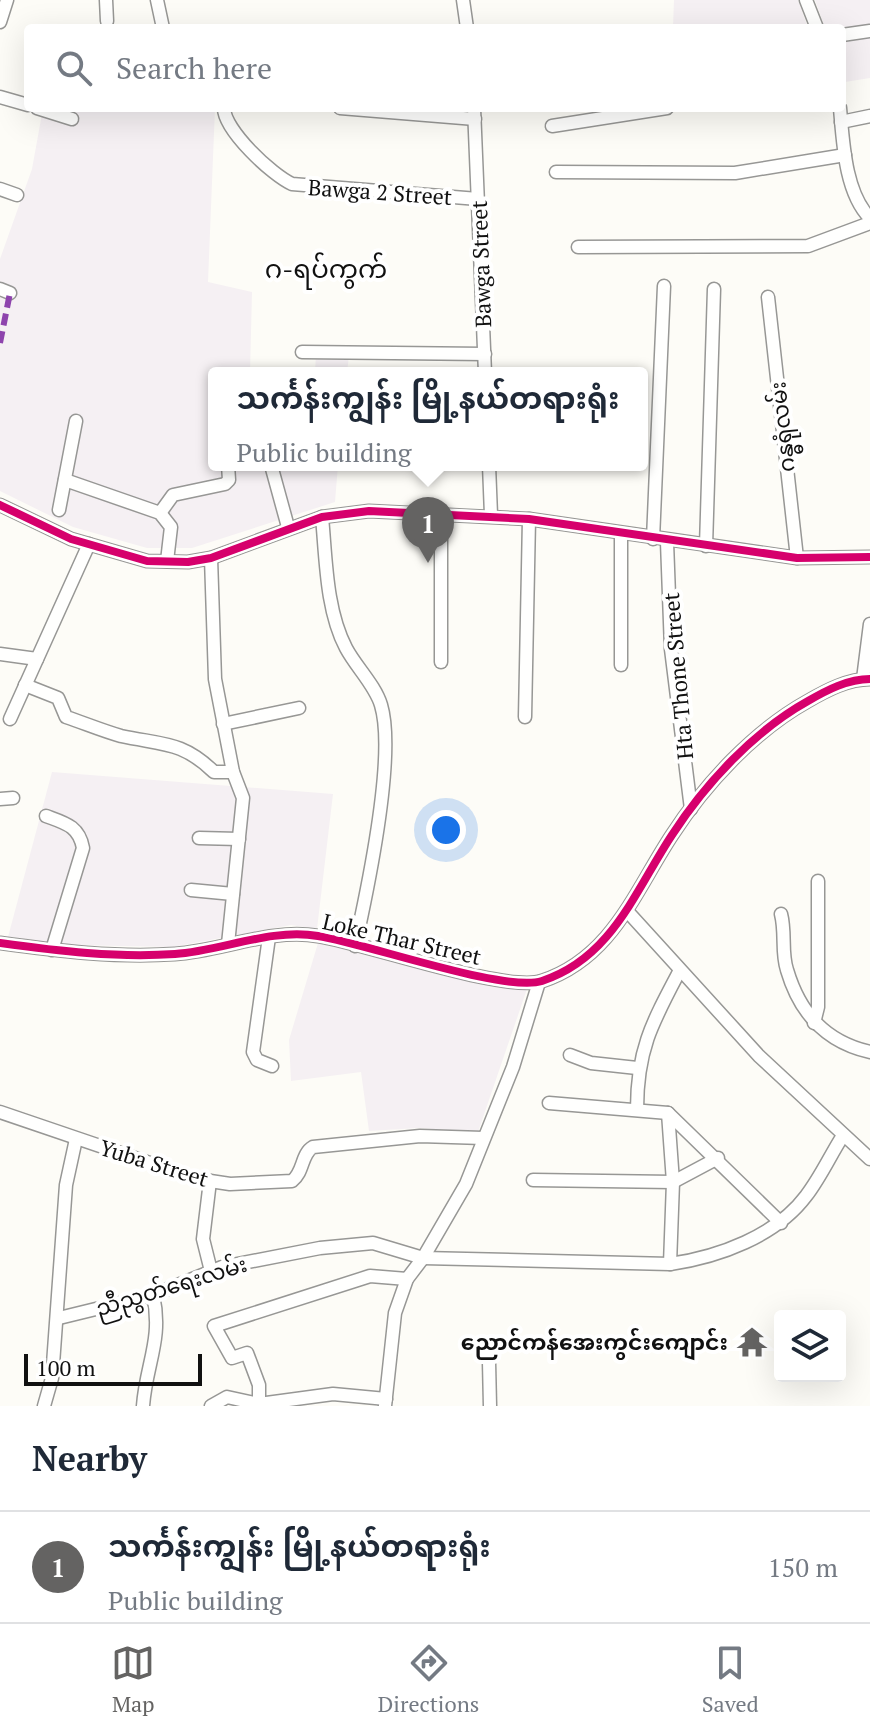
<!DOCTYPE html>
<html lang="en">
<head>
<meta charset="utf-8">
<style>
	:root { --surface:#fff; --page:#f2f2f3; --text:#1f2937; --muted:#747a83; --line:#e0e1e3; --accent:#646362 }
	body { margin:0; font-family:"PT Serif","Noto Sans Myanmar",serif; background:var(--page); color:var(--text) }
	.controls { position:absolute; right:24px; bottom:24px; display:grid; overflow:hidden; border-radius:8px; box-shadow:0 8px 32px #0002 }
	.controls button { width:72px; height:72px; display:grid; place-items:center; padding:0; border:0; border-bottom:2px solid var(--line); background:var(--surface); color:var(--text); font:40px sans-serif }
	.scale { position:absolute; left:24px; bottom:20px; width:178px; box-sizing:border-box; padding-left:8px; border:4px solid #111; border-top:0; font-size:22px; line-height:28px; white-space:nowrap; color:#111; -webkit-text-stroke:6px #fff; paint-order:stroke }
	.you { position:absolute; left:446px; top:830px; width:28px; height:28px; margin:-20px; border:6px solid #fff; border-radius:50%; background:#1a73e8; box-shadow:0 0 0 12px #1a73e833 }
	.badge { display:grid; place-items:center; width:52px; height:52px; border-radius:50%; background:var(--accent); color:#fff; font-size:26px; font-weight:700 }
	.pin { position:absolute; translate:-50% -66px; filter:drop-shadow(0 2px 4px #0008) }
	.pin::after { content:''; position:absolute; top:42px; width:28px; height:24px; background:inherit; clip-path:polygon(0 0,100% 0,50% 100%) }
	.popup { position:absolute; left:208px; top:367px; width:440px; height:104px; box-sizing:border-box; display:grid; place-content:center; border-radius:8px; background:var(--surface); filter:drop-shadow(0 2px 6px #0005); font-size:26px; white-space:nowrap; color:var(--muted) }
	.popup b { font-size:30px; color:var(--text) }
	.popup::after { content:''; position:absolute; left:50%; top:100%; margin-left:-16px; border:16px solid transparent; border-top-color:var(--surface) }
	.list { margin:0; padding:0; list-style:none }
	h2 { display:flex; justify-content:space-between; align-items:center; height:104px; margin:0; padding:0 32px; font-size:34px }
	h2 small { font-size:26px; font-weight:400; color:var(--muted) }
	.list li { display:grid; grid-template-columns:52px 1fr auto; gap:24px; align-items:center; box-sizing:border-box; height:112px; padding:0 32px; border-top:2px solid var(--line) }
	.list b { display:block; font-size:30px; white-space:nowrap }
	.list p { margin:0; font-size:26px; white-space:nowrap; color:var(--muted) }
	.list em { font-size:26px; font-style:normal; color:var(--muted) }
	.icon { flex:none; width:44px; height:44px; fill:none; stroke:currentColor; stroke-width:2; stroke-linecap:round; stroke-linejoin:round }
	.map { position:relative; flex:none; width:870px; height:1406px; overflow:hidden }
	.search { position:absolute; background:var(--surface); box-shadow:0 8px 32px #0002; left:24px; right:24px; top:24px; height:88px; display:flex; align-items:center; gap:20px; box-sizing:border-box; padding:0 28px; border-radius:8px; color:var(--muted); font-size:30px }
	.sheet { height:216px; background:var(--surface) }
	nav { display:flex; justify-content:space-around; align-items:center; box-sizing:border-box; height:112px; border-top:2px solid var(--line); background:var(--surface); font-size:22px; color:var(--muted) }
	nav a { display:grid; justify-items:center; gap:4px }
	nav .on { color:var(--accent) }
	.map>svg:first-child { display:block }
	.industrial { fill:#f5f0f3 }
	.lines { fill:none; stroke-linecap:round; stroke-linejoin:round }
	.minor-casing { stroke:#979795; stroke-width:15 }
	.minor { stroke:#fffffe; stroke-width:12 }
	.quiet { stroke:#8e44ad; stroke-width:6; stroke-dasharray:12 6; stroke-linecap:butt }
	.cycleway-casing { stroke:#fff; stroke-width:13 }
	.cycleway { stroke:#d6006c; stroke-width:8 }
	.labels { text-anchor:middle; stroke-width:8; stroke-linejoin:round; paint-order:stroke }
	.street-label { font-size:22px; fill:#111; stroke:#fff }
	.poi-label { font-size:22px; font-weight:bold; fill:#111; stroke:#fff; text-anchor:end }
	.quarter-label { font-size:26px; fill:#111; stroke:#fff }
</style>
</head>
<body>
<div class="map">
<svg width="870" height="1406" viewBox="0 0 870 1406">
	<rect width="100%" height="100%" fill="#fdfcf7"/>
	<g class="industrial">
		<path d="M674,0H798L808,28L673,27Z"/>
		<path d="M815,0H870V78L845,82L842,28H825Z"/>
		<path d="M43,108H215L208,282L252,292L250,373H214V465H338L335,502L192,548H147L73,527L0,491V259L32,169Z"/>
		<path d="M316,354L349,355L347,373H315Z"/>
		<path d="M52,772L333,794L317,929L291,925L173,947L71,945L8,937Z"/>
		<path d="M318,943L493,987L527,989L478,1132L418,1128L369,1131L361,1072L291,1081L289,1040Z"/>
	</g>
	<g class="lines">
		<g class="minor-casing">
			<g id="minor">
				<path d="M106,0L107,21"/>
				<path d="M157,0L163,28"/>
				<path d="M463,0L467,28"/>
				<path d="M806,0L817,28"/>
				<path d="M0,22L7,0"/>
				<path d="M842,35L870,31"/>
				<path d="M0,97L28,105"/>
				<path d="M37,108L72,119"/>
				<path d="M224,108C224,130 272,175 292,184L478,199"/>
				<path d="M340,108L475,119"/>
				<path d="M474,108L485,373"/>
				<path d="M840,108C843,142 845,193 870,218"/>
				<path d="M841,122L870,116"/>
				<path d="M552,126L667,108"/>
				<path d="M556,172L735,173L845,155"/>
				<path d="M0,189L17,195"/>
				<path d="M578,247L808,246L870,223"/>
				<path d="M0,289L10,293"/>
				<path d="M768,297L797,558"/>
				<path d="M302,352L485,354"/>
				<path d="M271,465L288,527"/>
				<path d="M489,465L491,515"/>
				<path d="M65,480L160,513L171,527L167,561"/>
				<path d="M0,505L71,539L147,561L188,562L211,558L322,517L369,511L529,519L797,558L870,557"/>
				<path d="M59,510L76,421"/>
				<path d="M160,513L173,495L225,484L229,480L228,465"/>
				<path d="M322,517C326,559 326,610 346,648C356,667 375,685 381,705C396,755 367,892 355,946"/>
				<path d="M653,539L664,286"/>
				<path d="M667,542L671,649L691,809"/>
				<path d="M706,546L714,289"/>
				<path d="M211,558L215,679L233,772L243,798L228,944"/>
				<path d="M0,654L37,659"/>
				<path d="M441,662V513"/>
				<path d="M621,665V534"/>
				<path d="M863,679L870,624"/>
				<path d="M25,685L58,698L66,717C84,723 103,731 121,736C163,745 182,741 214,772H233"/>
				<path d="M525,717L529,519"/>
				<path d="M10,719L89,544"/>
				<path d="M223,724L299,708"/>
				<path d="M0,799L13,798"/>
				<path d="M46,816C65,823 79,826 83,848L52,950"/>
				<path d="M199,838L239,839"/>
				<path d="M191,890L233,894"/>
				<path d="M628,912L759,1056L870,1159"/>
				<path d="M781,914C786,933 781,952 787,970C800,1014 826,1042 870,1052"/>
				<path d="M269,937L253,1052L257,1060L272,1066"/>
				<path d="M0,943C57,951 117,958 175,954C222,951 270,928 318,936C365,943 505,993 542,981C612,958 635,891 672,835C705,784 754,731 808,701C827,690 848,679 870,679"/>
				<path d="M814,1023L818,1007V881"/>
				<path d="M570,1055L591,1063L637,1068"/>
				<path d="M549,1103L668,1113L781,1223"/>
				<path d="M637,1109C637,1050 652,1023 679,972"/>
				<path d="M0,1112L197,1179L230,1184L292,1181C304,1172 301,1154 313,1147L420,1136L483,1138"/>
				<path d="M668,1113L673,1182L670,1264"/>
				<path d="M533,1180L673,1182L718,1158"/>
				<path d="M210,1181L203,1239L211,1271"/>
				<path d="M59,1318L153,1295L222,1267L320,1248L373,1243L423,1258L670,1264C719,1257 776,1236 806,1196C820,1178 830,1156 842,1137"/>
				<path d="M489,1362L490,1406"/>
				<path d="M259,1404V1385L247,1353L232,1358L214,1326L370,1276L407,1279"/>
				<path d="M44,1406L52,1378L66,1185L76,1139"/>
				<path d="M143,1406C146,1364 163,1339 153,1295"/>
				<path d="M211,1406L227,1397L259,1404L333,1394L386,1399"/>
				<path d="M385,1406L395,1313L407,1279L423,1258L466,1184L513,1067L539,982"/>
			</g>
		</g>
		<use href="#minor" class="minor"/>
		<path class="quiet" d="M0,343L10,293"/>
		<g class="cycleway-casing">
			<g id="cycleway">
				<path d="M0,505L71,539L147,561L188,562L211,558L322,517L369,511L529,519L797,558L870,557"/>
				<path d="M0,943C57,951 117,958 175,954C222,951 270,928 318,936C365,943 505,993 542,981C612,958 635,891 672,835C705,784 754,731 808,701C827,690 848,679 870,679"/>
			</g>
		</g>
		<use href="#cycleway" class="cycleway"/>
	</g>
	<defs>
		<g id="temple-bare" transform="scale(2.4)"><path d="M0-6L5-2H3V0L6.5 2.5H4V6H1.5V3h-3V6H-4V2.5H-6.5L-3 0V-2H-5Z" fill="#646362" stroke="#fff" stroke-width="2.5" paint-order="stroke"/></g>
	</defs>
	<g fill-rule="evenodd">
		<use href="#temple-bare" x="752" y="1342"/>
	</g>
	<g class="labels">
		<g class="street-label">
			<text transform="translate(380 192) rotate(4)" y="8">Bawga 2 Street</text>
			<text transform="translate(481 264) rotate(-92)" y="8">Bawga Street</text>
			<text transform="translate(782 427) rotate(-96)" y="8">ဂန္ဓရုံလမ်း</text>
			<text transform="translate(678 676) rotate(-95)" y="8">Hta Thone Street</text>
			<text transform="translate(402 939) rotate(13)" y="8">Loke Thar Street</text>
			<text transform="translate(154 1163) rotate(17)" y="8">Yuba Street</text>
			<text transform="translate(171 1286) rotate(-17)" y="8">ညီညွတ်ရေးလမ်း</text>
		</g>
		<g class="poi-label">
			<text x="728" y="1350">ညောင်ကန်အေးကွင်းကျောင်း</text>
		</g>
		<g class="quarter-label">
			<text x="326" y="278">ဂ-ရပ်ကွက်</text>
		</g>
	</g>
</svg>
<div class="controls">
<button><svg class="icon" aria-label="layers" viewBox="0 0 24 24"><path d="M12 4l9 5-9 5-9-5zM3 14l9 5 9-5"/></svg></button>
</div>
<div class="scale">100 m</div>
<div class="you"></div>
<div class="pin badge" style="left:428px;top:563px">1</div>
<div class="popup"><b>သင်္ကန်းကျွန်း မြို့နယ်တရားရုံး</b>Public building</div>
<div class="search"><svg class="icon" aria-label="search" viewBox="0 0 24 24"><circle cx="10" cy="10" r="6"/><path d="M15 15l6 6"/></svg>Search here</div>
</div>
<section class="sheet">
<h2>Nearby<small></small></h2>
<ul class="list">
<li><span class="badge">1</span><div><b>သင်္ကန်းကျွန်း မြို့နယ်တရားရုံး</b><p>Public building</p></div><em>150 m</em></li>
</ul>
</section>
<nav>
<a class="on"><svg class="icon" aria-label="map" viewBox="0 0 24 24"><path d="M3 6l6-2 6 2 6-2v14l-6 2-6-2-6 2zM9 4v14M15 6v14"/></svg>Map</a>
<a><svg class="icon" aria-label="directions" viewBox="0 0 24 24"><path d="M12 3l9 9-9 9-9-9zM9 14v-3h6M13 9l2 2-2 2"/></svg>Directions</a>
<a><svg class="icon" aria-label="saved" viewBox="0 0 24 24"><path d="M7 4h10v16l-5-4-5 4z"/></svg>Saved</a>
</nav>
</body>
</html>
